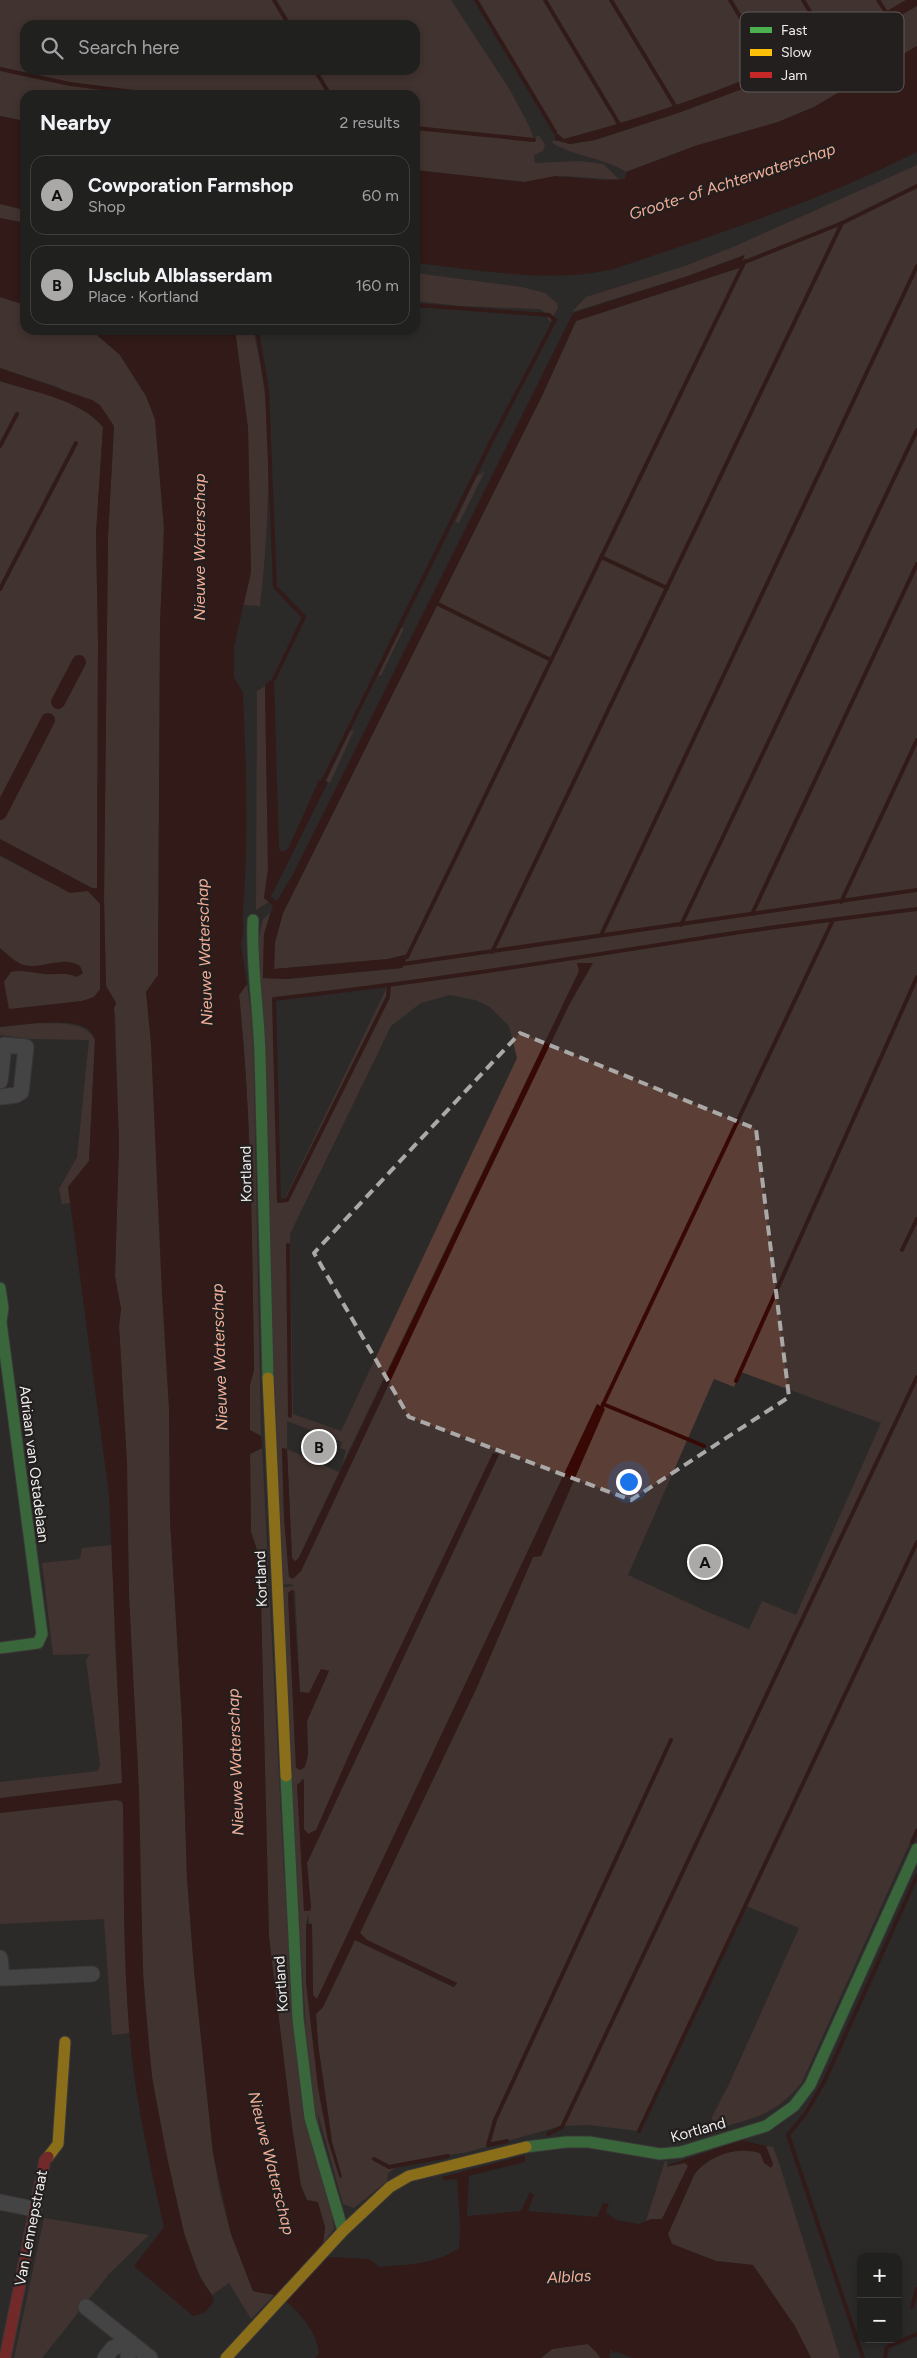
<!DOCTYPE html>
<html lang="en">
<head>
<meta charset="utf-8">
<style>
	:root { --surface:#20201f; --page:#282828; --text:#f1f3f6; --muted:#a2a3a4; --line:#3d3e3d; --accent:#aaa9a8 }
	body { margin:0; font-family:Figtree,sans-serif; background:var(--page); color:var(--text) }
	.controls { position:absolute; right:15px; bottom:15px; display:grid; overflow:hidden; border-radius:10px; box-shadow:0 2px 8px #0003 }
	.controls button { width:45px; height:45px; display:grid; place-items:center; padding:0; border:0; border-bottom:1px solid var(--line); background:var(--surface); color:var(--text); font:25px sans-serif }
	.you { position:absolute; left:628px; top:1481px; width:18px; height:18px; margin:-12px; border:4px solid #fff; border-radius:50%; background:#1a73e8; box-shadow:0 0 0 8px #1a73e833 }
	.badge { display:grid; place-items:center; width:32px; height:32px; border-radius:50%; background:var(--accent); color:#111; font-size:16px; font-weight:700 }
	.pin { position:absolute; translate:-50% -50%; border:2px solid #fff; box-shadow:0 1px 5px #0006 }
	.list { margin:0; padding:0; list-style:none }
	h2 { display:flex; justify-content:space-between; align-items:center; height:65px; margin:0; padding:0 20px; font-size:21px }
	h2 small { font-size:16px; font-weight:400; color:var(--muted) }
	.list li { display:grid; grid-template-columns:32px 1fr auto; gap:15px; align-items:center; box-sizing:border-box; height:80px; margin:0 10px 10px; padding:0 10px; border:1px solid var(--line); border-radius:15px }
	.list b { display:block; font-size:19px; white-space:nowrap }
	.list p { margin:0; font-size:16px; white-space:nowrap; color:var(--muted) }
	.list em { font-size:16px; font-style:normal; color:var(--muted) }
	.icon { flex:none; width:28px; height:28px; fill:none; stroke:currentColor; stroke-width:2; stroke-linecap:round; stroke-linejoin:round }
	.map { position:relative; flex:none; width:917px; height:2358px; overflow:hidden }
	.search { position:absolute; background:var(--surface); box-shadow:0 2px 8px #0003; left:20px; top:20px; width:400px; height:55px; display:flex; align-items:center; gap:12px; box-sizing:border-box; padding:0 18px; border-radius:15px; color:var(--muted); font-size:19px }
	.panel { position:absolute; background:var(--surface); box-shadow:0 2px 8px #0003; left:20px; top:90px; width:400px; height:245px; border-radius:15px }
	.map>svg:first-child { display:block }
	.green { fill:#5b3e35; fill-rule:evenodd }
	.water { fill:#380804 }
	.lines { fill:none; stroke-linecap:round; stroke-linejoin:round }
	.stream { stroke:#380804; stroke-width:4 }
	.canal { stroke:#380804; stroke-width:14 }
	.street-casing { stroke:#484746; stroke-width:17 }
	.fast-casing { stroke:#484746; stroke-width:13 }
	.slow-casing { stroke:#484746; stroke-width:13 }
	.jam-casing { stroke:#484746; stroke-width:13 }
	.street { stroke:#656464; stroke-width:15 }
	.fast { stroke:#4caf50; stroke-width:11 }
	.slow { stroke:#ffc107; stroke-width:11 }
	.jam { stroke:#c62828; stroke-width:11 }
	.marked { fill:none; stroke:#aaa9a8; stroke-width:4; stroke-dasharray:10 6; stroke-linejoin:round }
	.labels { text-anchor:middle; stroke-width:4.5; stroke-linejoin:round; paint-order:stroke }
	.street-label { font-size:15px; fill:#efedec; stroke:#221f1e }
	.water-label { font-size:16px; font-style:italic; fill:#f5ad97; stroke:#221f1e }
	.key { fill:#221f1e; stroke:#605d5c; stroke-width:1 }
	.key-label { font-size:14px; fill:#efedec }
</style>
</head>
<body>
<div class="map">
<svg width="917" height="2358" viewBox="0 0 917 2358">
	<rect width="100%" height="100%" fill="#2b2a29"/>
	<g class="green">
		<path d="M0,0H451L510,90L529,126L534,139L538,135L545,144L543,151L534,155L535,163L580,161L603,164L620,180L565,176L524,182L415,170V95H25V121L0,116ZM25,25H415V70H25Z"/>
		<path d="M476,0H906C800,64 683,107 564,139L555,132Z"/>
		<path d="M917,6V46L814,107L778,122L695,146L626,172C603,157 574,157 551,142L555,140L570,144L595,140L678,113L819,58Z"/>
		<path d="M917,165V1827L802,2082C775,2116 753,2118 713,2130L712,2117L730,2082L799,1928L744,1905L639,2131L588,2125L561,2126L468,2152L404,2162L388,2173L387,2181L354,2208L343,2204L309,2081L279,1588L293,1586L292,1584L280,1585L256,950L263,919L270,913L264,934L263,978L286,979L402,968L408,954L388,959L274,969L275,942L283,913L542,396L576,321L739,268L744,255L688,276L572,312L586,297L685,266L733,247ZM592,963L569,1005L471,1209L301,1571L289,1577L284,1517L282,1449H287L292,1558L295,1562L298,1559L339,1472L287,1449V1421L342,1442L340,1448L346,1450L342,1465L579,971V966ZM389,983L285,1198L277,1203L274,998ZM450,995L475,1000L490,1007L509,1026L517,1058L341,1431L293,1414L290,1234L391,1026L421,1003ZM741,1372L881,1423L796,1615L762,1601L749,1629L708,1612L628,1575L714,1379L734,1387ZM597,1404L604,1409L541,1556L533,1557L477,1687L360,1933L367,1940L457,1983L453,1987L355,1940L323,2007L316,2014L318,2044L332,2142L342,2177L339,2176C313,2094 310,2009 306,1924L308,1914L309,1923L312,1924L313,1996L317,1999ZM493,1453L499,1455L307,1863L311,1908L309,1911H304L301,1779H304V1829L308,1834L316,1830L353,1748ZM292,1590L295,1591L300,1692L309,1693L321,1669L329,1671L307,1721L308,1755L296,1768L288,1593Z"/>
		<path d="M0,204L25,210V223L0,218Z"/>
		<path d="M415,273L522,287L545,293L557,303L558,308L550,322L543,311L539,309L460,306L415,301Z"/>
		<path d="M0,297L25,305V330H91L120,355L146,396L155,419L164,528L160,625L158,975L146,992L151,1043L169,1408L170,1519L182,1721L187,1878L194,1970L213,2153L220,2193L231,2234L253,2291L274,2295L251,2319L229,2283L212,2295C189,2263 181,2222 173,2184C165,2149 156,2112 152,2076C145,2023 143,1969 141,1916L124,1917L130,2033L112,2035L104,1919L0,1924V1782L98,1771L100,1764L86,1660L90,1654L53,1655L42,1563L80,1559L82,1548L112,1545L115,1646L122,1772L138,1770C126,1622 129,1474 119,1326L121,1309L115,1276L119,1143L115,1013L114,1008L116,1003L106,986L104,899L108,537L114,427L58,387L0,368Z"/>
		<path d="M235,330H253C260,360 266,391 267,421C270,482 267,545 260,606L243,605L251,572L248,428Z"/>
		<path d="M0,381C34,392 79,399 103,427L96,533L98,643L97,888H92L0,839Z"/>
		<path d="M485,471L459,523L455,522L477,476Z"/>
		<path d="M401,628H404L381,676L378,675Z"/>
		<path d="M265,686L268,869L264,898L269,902L256,910L257,691Z"/>
		<path d="M354,730L330,783L326,781L350,731Z"/>
		<path d="M0,856L53,884L88,891L100,903L101,991L94,997L82,1001L0,1011Z"/>
		<path d="M247,984L253,1027L261,1436L250,1430V1385L254,1370C252,1245 252,1119 239,995Z"/>
		<path d="M37,1023C58,1024 83,1020 95,1039L89,1161L68,1187L70,1203L62,1204L59,1189L77,1157L89,1040L31,1039L0,1035V1027Z"/>
		<path d="M262,1448L284,1874L334,2229L323,2244L325,2227L323,2221L307,2200L301,2186L292,2127L269,1937L260,1559L251,1532L250,1454Z"/>
		<path d="M766,2146L773,2147L780,2166L840,2358H811L805,2346L753,2265L716,2261L672,2244L668,2234L694,2175C705,2159 738,2144 757,2152C763,2154 768,2160 773,2164Z"/>
		<path d="M665,2161H667V2167L685,2163L688,2166L662,2219L646,2221Z"/>
		<path d="M44,2218L149,2235L109,2274L42,2358H14Z"/>
		<path d="M588,2344L598,2354L600,2358H541L552,2349Z"/>
	</g>
	<g class="water">
		<path d="M906,0H917V6L863,37L783,74L678,113L595,140L570,144L555,140V132L564,139C683,107 800,64 906,0Z"/>
		<path d="M917,46V152C820,201 717,234 614,269C550,284 480,270 415,263V170L524,182L555,176L604,180L625,179L626,172L695,146L778,122L814,107Z"/>
		<path d="M0,116L25,121V210L0,204Z"/>
		<path d="M0,218L25,223V305L0,297Z"/>
		<path d="M745,255L739,268L576,321L542,396L283,913L275,942L274,969L388,959L409,954L402,968L286,979L263,978L264,934L273,906L264,898L268,869L265,686L270,680L274,679L279,848L282,852L288,849L319,780L328,782L271,897L277,901L292,876L573,313L688,276Z"/>
		<path d="M91,330H235L248,428L251,572L234,647V677L243,693C246,765 249,838 243,910C242,920 245,935 241,944L247,984L239,995C252,1119 252,1245 254,1370L250,1385V1430L261,1436L262,1448L250,1454L251,1532L260,1559L269,1937L292,2127L301,2186L307,2200L318,2202L325,2227L323,2244L328,2257L369,2259L380,2267C409,2264 434,2265 459,2248L460,2225L457,2179L443,2180L442,2177L525,2155V2162L469,2176L467,2216L521,2211L530,2192L534,2195L528,2211L597,2217L603,2203L609,2204L606,2212L616,2220L639,2224L651,2219H662L688,2166L685,2163L668,2166V2165L742,2140L766,2146L773,2164L771,2168L764,2163L760,2153C736,2146 708,2155 694,2175L668,2234L672,2244L716,2261L753,2265L795,2326L811,2358H632L618,2352L611,2353L613,2350H610V2358H600L598,2354L588,2344L552,2349L541,2358H315L319,2353C317,2332 296,2305 276,2296C269,2293 261,2294 253,2291L231,2234L213,2153L194,1970L187,1878L182,1721L170,1519L169,1408L162,1295L151,1043L146,992L158,975L160,625L164,528L155,419L146,396L120,355Z"/>
		<path d="M0,368L92,400L100,405L114,426L108,537L104,899L106,986L116,1003L114,1008L119,1143L115,1276L121,1309L119,1326L127,1462L129,1595L139,1789L143,1975L149,2045L152,2077L167,2157L184,2233L200,2278L212,2295L214,2302L204,2313L193,2316L134,2266L164,2227C150,2166 136,2103 130,2040C123,1962 124,1884 123,1805L121,1801L116,1800L0,1813V1798L122,1783L109,1495L68,1187L89,1161L95,1039C92,1034 90,1029 84,1027C66,1018 21,1025 0,1027V948C6,953 12,959 19,963C38,973 62,954 80,966L83,973L77,977C65,972 57,975 44,974C33,973 22,969 11,972L4,982L9,1009L82,1001L94,997L100,989V904L88,891L70,893L0,855V839L92,888H97L98,643L96,533L103,427C80,399 33,392 0,381Z"/>
		<path d="M577,963H593L569,1005L471,1209L301,1571L293,1579L289,1577L284,1517L282,1448L287,1449L292,1558L295,1561L299,1558L579,971Z"/>
		<path d="M597,1404L605,1409L541,1556L533,1557L477,1687L360,1933L367,1940L457,1983L454,1987L355,1940L323,2007L316,2014L318,2044L332,2142L342,2177L340,2178L328,2141L318,2088L306,1982V1924H312L313,1995L317,1999Z"/>
		<path d="M493,1453L499,1454L307,1863L311,1908L310,1911H304L297,1785L304,1779V1829L308,1834L316,1830L352,1748Z"/>
		<path d="M292,1590H293L300,1692L309,1693L321,1669L329,1671L307,1721L308,1755L305,1767L300,1770L296,1768L288,1593Z"/>
	</g>
	<g class="lines">
		<g class="stream">
			<path d="M274,0L289,25"/>
			<path d="M476,0L555,132"/>
			<path d="M545,0L619,124"/>
			<path d="M611,0L675,106"/>
			<path d="M730,0L771,68"/>
			<path d="M803,0L829,43"/>
			<path d="M878,0L886,12"/>
			<path d="M0,69L70,84L158,95"/>
			<path d="M315,70L330,95"/>
			<path d="M415,128L534,140"/>
			<path d="M740,264L842,223L917,186"/>
			<path d="M257,330L267,390L275,587L304,617L274,679"/>
			<path d="M0,446L17,414"/>
			<path d="M601,557L667,588"/>
			<path d="M0,589L76,443"/>
			<path d="M436,603L551,660"/>
			<path d="M323,781L493,438L555,320L549,315L415,305"/>
			<path d="M841,902L917,740"/>
			<path d="M752,914L917,564"/>
			<path d="M681,925L917,430"/>
			<path d="M601,935L917,266"/>
			<path d="M492,952L842,223"/>
			<path d="M407,957L745,261"/>
			<path d="M403,964L917,890"/>
			<path d="M389,986L388,997L287,1200L279,1201L274,999C428,982 581,957 734,933C794,924 856,917 917,909"/>
			<path d="M288,1245L290,1416"/>
			<path d="M902,1250L917,1219"/>
			<path d="M736,1381L917,977"/>
			<path d="M603,1404L704,1446"/>
			<path d="M600,1411L833,920"/>
			<path d="M912,1842L917,1831"/>
			<path d="M639,2131L917,1542"/>
			<path d="M548,2134L562,2127L917,1377"/>
			<path d="M507,2141L488,2145L495,2120L671,1740"/>
			<path d="M374,2159L389,2167L448,2156"/>
			<path d="M912,2307L917,2289"/>
			<path d="M863,2358L788,2135L806,2113L825,2080L917,1876"/>
			<path d="M885,2358L887,2347L917,2334"/>
		</g>
		<g class="canal">
			<path d="M58,702L79,662"/>
			<path d="M0,813L48,720"/>
		</g>
		<g class="street-casing">
			<g id="street">
				<path d="M0,1081L4,1045L26,1047L21,1092L16,1095L0,1097"/>
				<path d="M0,1958L2,1978L92,1974"/>
				<path d="M0,2202L34,2209"/>
				<path d="M86,2307L150,2358"/>
				<path d="M105,2358L113,2348L130,2342L128,2358"/>
			</g>
		</g>
		<g class="fast-casing">
			<g id="fast">
				<path d="M253,920C251,966 259,1010 260,1056C263,1163 265,1270 268,1378"/>
				<path d="M0,1288L3,1308L1,1322L42,1634L38,1643L0,1648"/>
				<path d="M286,1776L298,2019L310,2118L343,2231"/>
				<path d="M526,2147L566,2142H589L660,2154L681,2152L766,2126L794,2106L810,2085L917,1849"/>
			</g>
		</g>
		<g class="slow-casing">
			<g id="slow">
				<path d="M268,1378L286,1776"/>
				<path d="M48,2157L58,2144L65,2042"/>
				<path d="M226,2358L343,2231L390,2187L409,2176L526,2147"/>
			</g>
		</g>
		<g class="jam-casing">
			<path id="jam" d="M5,2358L45,2160L48,2157"/>
		</g>
		<use href="#street" class="street"/>
		<use href="#fast" class="fast"/>
		<use href="#slow" class="slow"/>
		<use href="#jam" class="jam"/>
	</g>
	<path d="M0 0H917V2358H0ZM520,1033L756,1129L789,1397L631,1500L409,1417L314,1253Z" fill="#2b2a29" fill-opacity=".55" fill-rule="evenodd"/>
	<path class="marked" d="M520,1033L756,1129L789,1397L631,1500L409,1417L314,1253Z"/>
	<g class="labels">
		<g class="street-label">
			<text transform="translate(246 1174) rotate(-91)" y="5">Kortland</text>
			<text transform="translate(34 1464) rotate(83)" y="5">Adriaan van Ostadelaan</text>
			<text transform="translate(261 1579) rotate(-92)" y="5">Kortland</text>
			<text transform="translate(281 1984) rotate(-94)" y="5">Kortland</text>
			<text transform="translate(698 2130) rotate(-16)" y="5">Kortland</text>
			<text transform="translate(31 2228) rotate(-79)" y="5">Van Lennepstraat</text>
		</g>
		<g class="water-label">
			<text transform="translate(732 181) rotate(-18)" y="6">Groote- of Achterwaterschap</text>
			<text transform="translate(199 547) rotate(-90)" y="6">Nieuwe Waterschap</text>
			<text transform="translate(204 952) rotate(-92)" y="6">Nieuwe Waterschap</text>
			<text transform="translate(219 1357) rotate(-92)" y="6">Nieuwe Waterschap</text>
			<text transform="translate(235 1762) rotate(-92)" y="6">Nieuwe Waterschap</text>
			<text transform="translate(272 2163) rotate(76)" y="6">Nieuwe Waterschap</text>
			<text transform="translate(569 2276) rotate(-3)" y="6">Alblas</text>
		</g>
	</g>
	<rect x="740" y="12" width="164" height="80" rx="8" class="key"/>
	<rect x="750" y="27" width="22" height="6" fill="#4caf50"/>
	<rect x="750" y="49" width="22" height="7" fill="#ffc107"/>
	<rect x="750" y="72" width="22" height="6" fill="#c62828"/>
	<g class="key-label">
		<text x="781" y="35">Fast</text>
		<text x="781" y="57">Slow</text>
		<text x="781" y="80">Jam</text>
	</g>
</svg>
<div class="controls">
<button>+</button>
<button>−</button>
</div>
<div class="you"></div>
<div class="pin badge" style="left:705px;top:1562px">A</div>
<div class="pin badge" style="left:319px;top:1447px">B</div>
<div class="search"><svg class="icon" aria-label="search" viewBox="0 0 24 24"><circle cx="10" cy="10" r="6"/><path d="M15 15l6 6"/></svg>Search here</div>
<section class="panel">
<h2>Nearby<small>2 results</small></h2>
<ul class="list">
<li><span class="badge">A</span><div><b>Cowporation Farmshop</b><p>Shop</p></div><em>60 m</em></li>
<li><span class="badge">B</span><div><b>IJsclub Alblasserdam</b><p>Place · Kortland</p></div><em>160 m</em></li>
</ul>
</section>
</div>
</body>
</html>
